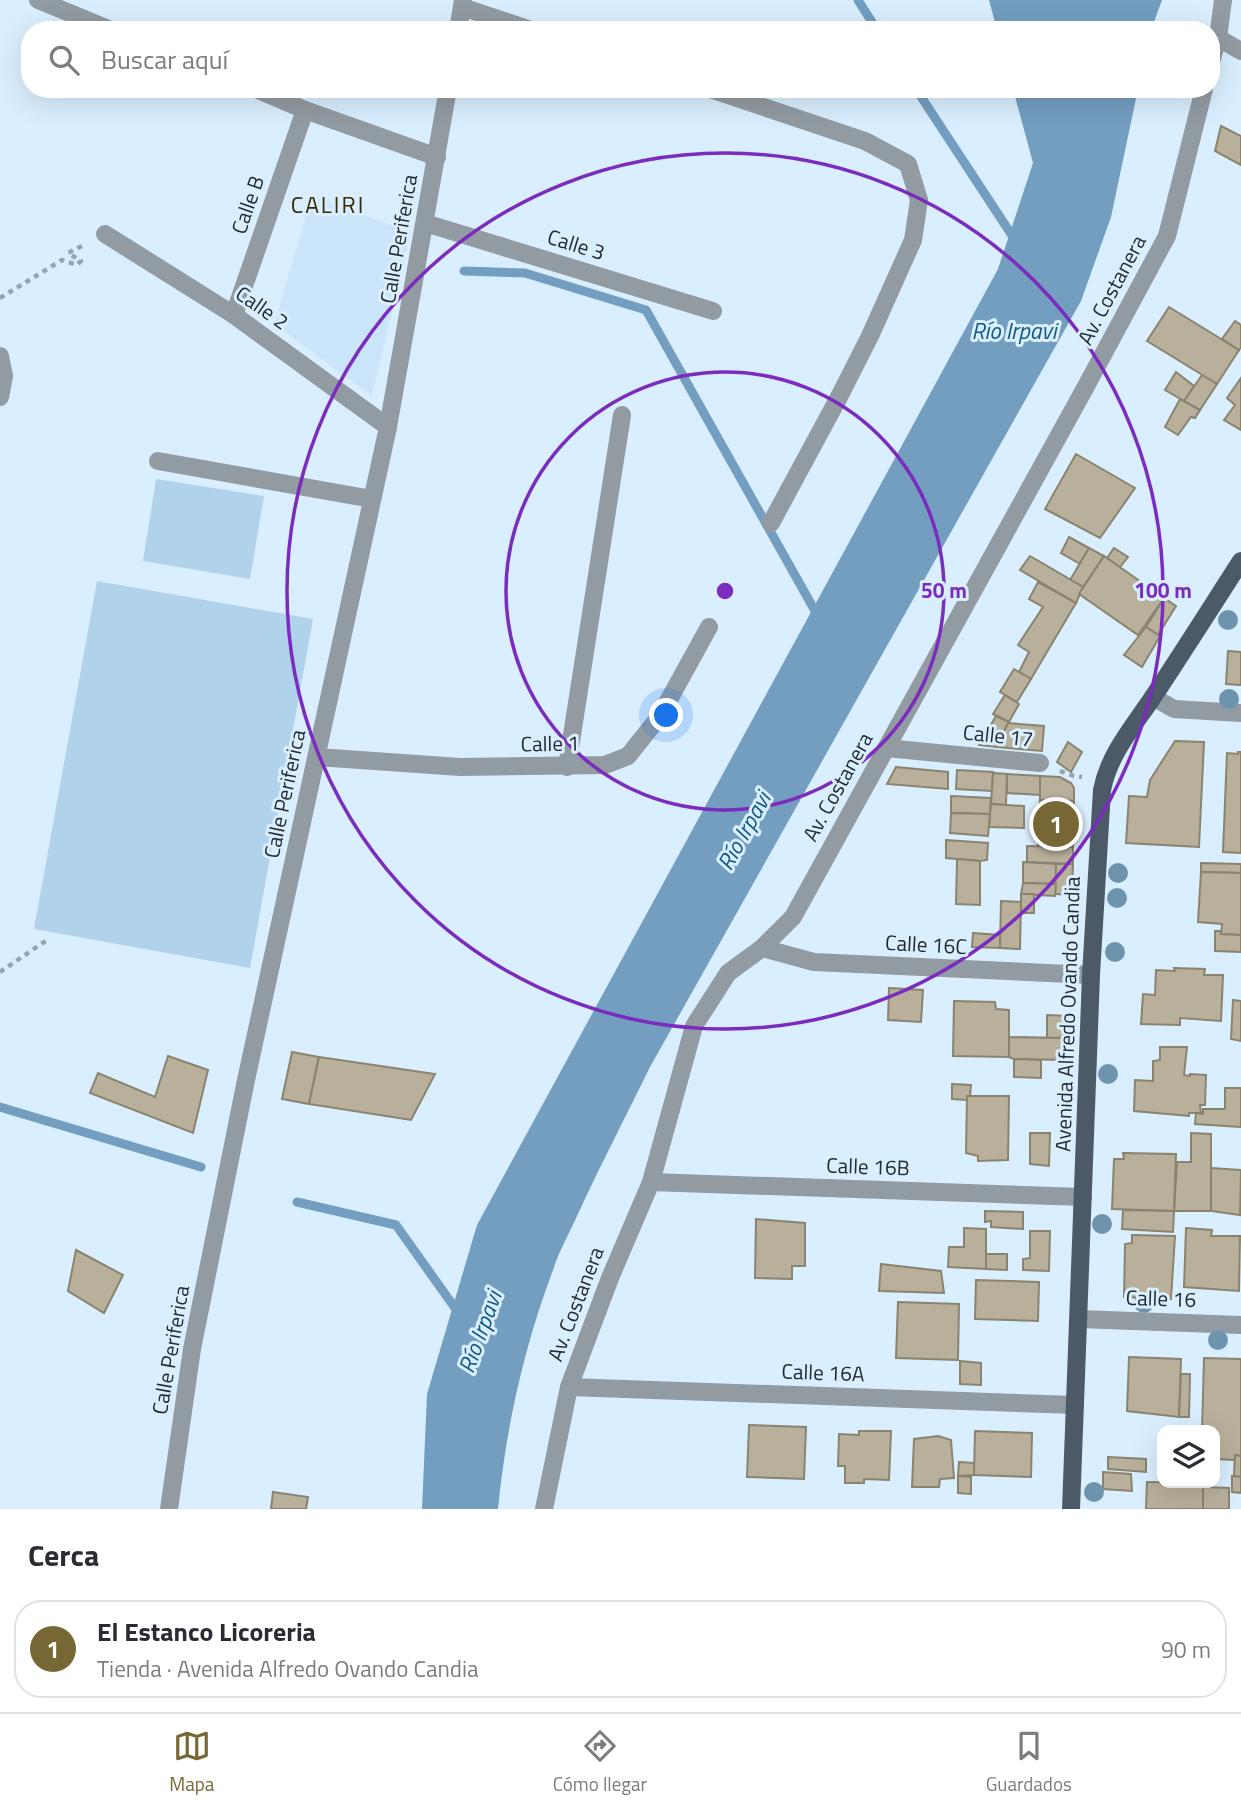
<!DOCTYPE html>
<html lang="es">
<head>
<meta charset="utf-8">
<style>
	:root { --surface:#fff; --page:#f7f7f7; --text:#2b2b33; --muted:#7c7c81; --line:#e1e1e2; --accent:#776735 }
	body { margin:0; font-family:"Titillium Web",sans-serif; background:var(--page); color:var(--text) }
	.controls { position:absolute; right:21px; bottom:21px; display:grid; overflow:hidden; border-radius:14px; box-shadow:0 7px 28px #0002 }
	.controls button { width:63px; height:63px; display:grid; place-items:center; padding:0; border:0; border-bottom:2px solid var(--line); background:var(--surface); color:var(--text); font:35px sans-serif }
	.you { position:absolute; left:667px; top:716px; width:24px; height:24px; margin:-18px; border:5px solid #fff; border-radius:50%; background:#1a73e8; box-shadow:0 0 0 10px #1a73e833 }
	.badge { display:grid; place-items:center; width:46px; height:46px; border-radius:50%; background:var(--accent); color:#fff; font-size:23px; font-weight:700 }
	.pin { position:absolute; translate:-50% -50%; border:4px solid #fff; box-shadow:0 2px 7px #0006 }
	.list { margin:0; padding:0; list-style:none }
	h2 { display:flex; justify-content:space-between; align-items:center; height:91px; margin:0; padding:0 28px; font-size:30px }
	h2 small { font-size:23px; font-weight:400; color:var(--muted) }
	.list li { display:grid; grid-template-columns:46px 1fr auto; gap:21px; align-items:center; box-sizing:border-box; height:98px; margin:0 14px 14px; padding:0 14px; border:2px solid var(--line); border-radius:28px }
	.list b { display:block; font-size:26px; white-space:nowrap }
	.list p { margin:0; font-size:23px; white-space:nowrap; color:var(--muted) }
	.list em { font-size:23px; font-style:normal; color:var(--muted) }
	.icon { flex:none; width:38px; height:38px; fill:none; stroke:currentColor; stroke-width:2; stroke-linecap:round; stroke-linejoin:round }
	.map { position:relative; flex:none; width:1241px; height:1509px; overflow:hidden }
	.search { position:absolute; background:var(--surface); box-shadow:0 7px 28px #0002; left:21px; right:21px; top:21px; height:77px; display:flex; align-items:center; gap:18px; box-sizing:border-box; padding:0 24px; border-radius:28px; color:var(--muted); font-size:26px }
	.sheet { height:203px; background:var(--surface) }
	nav { display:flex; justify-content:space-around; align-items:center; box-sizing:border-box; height:98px; border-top:2px solid var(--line); background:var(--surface); font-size:19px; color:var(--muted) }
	nav a { display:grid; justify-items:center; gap:4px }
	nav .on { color:var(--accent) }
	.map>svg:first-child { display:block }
	.built { fill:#cae4fa }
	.green { fill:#b1d2eb }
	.water { fill:#739ec0 }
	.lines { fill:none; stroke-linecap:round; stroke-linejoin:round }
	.stream { stroke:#739ec0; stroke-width:9 }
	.building { fill:#b8b09b; stroke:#8a836e; stroke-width:2 }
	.path { stroke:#94a3b0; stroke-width:4.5; stroke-dasharray:5 5; stroke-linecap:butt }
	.minor { stroke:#939ba2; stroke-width:18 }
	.major { stroke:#4b5a66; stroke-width:18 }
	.tree { fill:#6e94ad }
	.ring { fill:none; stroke:#7b2cbf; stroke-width:3.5 }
	.labels { text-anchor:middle; stroke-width:6; stroke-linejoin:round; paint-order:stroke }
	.street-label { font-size:21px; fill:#232a30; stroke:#d9eefe }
	.neighbourhood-label { font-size:23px; letter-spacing:2px; fill:#362a00; stroke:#d9eefe }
	.water-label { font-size:23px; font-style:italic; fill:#115a86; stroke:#d9eefe }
	.centre { fill:#7b2cbf; stroke:#d9eefe; stroke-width:3.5 }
	.ring-label { font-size:21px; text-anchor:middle; font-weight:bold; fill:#7b2cbf; stroke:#d9eefe; stroke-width:6; stroke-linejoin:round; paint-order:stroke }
</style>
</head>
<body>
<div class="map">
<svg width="1241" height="1509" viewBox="0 0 1241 1509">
	<rect width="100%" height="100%" fill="#d9eefe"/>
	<path class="built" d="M312,196L411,232L372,396L274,324Z"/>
	<g class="green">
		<path d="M156,479L264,496L250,579L143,561Z"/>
		<path d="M97,581L313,619L250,968L34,929Z"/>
	</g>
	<g class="water">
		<path d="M989,0H1162L1151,30H997Z"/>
		<path d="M1013,89H1138L1111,217L1081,301L650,1067C626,1116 600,1166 577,1216C569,1234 559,1251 553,1270C524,1347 506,1427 498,1509H422L427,1394L477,1225L998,269L1033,163Z"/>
	</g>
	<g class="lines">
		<g class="stream">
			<path d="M858,0L877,30"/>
			<path d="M916,89L1015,240"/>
			<path d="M464,271L525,273L646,310L819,618"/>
			<path d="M0,1107L201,1167"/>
			<path d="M297,1202L396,1225L460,1315"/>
		</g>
	</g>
	<g class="building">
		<path d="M1221,126L1241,136V165L1215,151Z"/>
		<path d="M1169,307L1239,350L1217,384L1147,341Z"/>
		<path d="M1235,321L1241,325V347L1239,350L1222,339Z"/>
		<path d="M1176,372L1194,386L1184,401L1165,390Z"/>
		<path d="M1202,375L1217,384L1200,410L1184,401Z"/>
		<path d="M1241,378V430L1224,420L1235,405L1227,398Z"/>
		<path d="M1180,399L1200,410L1195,418L1191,417L1178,435L1165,427Z"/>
		<path d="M1076,454L1135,488L1100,538L1045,509Z"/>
		<path d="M1069,537L1089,548L1080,564L1061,553Z"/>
		<path d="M1089,548L1104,556L1083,587L1070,580Z"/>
		<path d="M1114,548L1128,557L1120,567L1107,558Z"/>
		<path d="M1030,556L1083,587L1076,603L1020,570Z"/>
		<path d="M1104,556L1164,598L1138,635L1079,594Z"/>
		<path d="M1038,582L1076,603L1031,679L1019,672L1029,652L1018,645L1043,607L1029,599Z"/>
		<path d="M1164,598L1176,606L1158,635L1146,627Z"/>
		<path d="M1146,627L1160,636L1142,667L1124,655Z"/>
		<path d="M1228,651L1241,652V685L1226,684Z"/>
		<path d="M1014,669L1031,679L1017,702L1000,692Z"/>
		<path d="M1005,695L1019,704L1009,722L993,714Z"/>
		<path d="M996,716L1009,722L996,747L979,745Z"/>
		<path d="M1008,723L1044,726L1042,751L996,747Z"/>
		<path d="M1175,741L1204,742L1199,847L1126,843L1129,796L1147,797L1150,780Z"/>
		<path d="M1068,742L1082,752L1071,772L1057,762Z"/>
		<path d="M1238,752H1241V853L1223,852L1227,753L1238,754Z"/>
		<path d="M896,767L948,772V789L887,784Z"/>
		<path d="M957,770L993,772L992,791L956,789Z"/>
		<path d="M993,773L1007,774L1006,805L991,804Z"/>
		<path d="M1007,774L1040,776V795L1007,793Z"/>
		<path d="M1040,776L1060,777L1071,783L1074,788V801L1040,800Z"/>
		<path d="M951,796L991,798L990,814L951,813Z"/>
		<path d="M1040,800L1074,801L1073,847L1038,846Z"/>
		<path d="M991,804L1024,806V828L989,827Z"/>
		<path d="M951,813L990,814L988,836L950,833Z"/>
		<path d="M946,840L988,843L987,860L980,861L946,858Z"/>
		<path d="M1027,846L1073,847V864L1027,862Z"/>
		<path d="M957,859L980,861V905L956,904Z"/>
		<path d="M1023,862L1056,864V884L1023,883Z"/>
		<path d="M1201,863L1241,864V873L1201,872Z"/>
		<path d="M1056,864H1073L1072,895L1055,894Z"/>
		<path d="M1201,872L1241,873V935L1221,934L1222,924L1198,922Z"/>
		<path d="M1023,883L1056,884L1055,896L1021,894Z"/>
		<rect x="1021" y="894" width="13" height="19"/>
		<path d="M1001,901L1021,902L1020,949L1000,948Z"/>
		<path d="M1215,931H1221V934L1241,935V952L1215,951Z"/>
		<path d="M973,933L1000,935V948L972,947Z"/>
		<path d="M1174,968L1205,969L1204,975H1223L1221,1021L1180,1018V1025L1141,1024L1143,994L1155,995L1156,970L1175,971Z"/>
		<path d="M889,988L923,990L921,1022L888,1020Z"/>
		<path d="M1233,1000L1241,1001V1041L1231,1039Z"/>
		<path d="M954,1001L995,1002L996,1009L1009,1010V1057L953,1056Z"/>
		<path d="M1047,1015L1066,1016L1065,1038H1047Z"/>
		<path d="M1009,1037L1065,1038L1064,1060L1014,1059L1009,1057Z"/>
		<path d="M1160,1047H1187L1184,1075L1190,1076V1074L1206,1075L1205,1105H1200L1201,1113H1189V1116L1134,1111L1135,1080L1153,1081V1061L1160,1060Z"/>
		<path d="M292,1052L319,1057L309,1104L282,1099Z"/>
		<path d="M168,1056L208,1070L193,1133L90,1093L98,1073L155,1097Z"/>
		<path d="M319,1057L435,1074L411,1120L309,1104Z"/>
		<path d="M1014,1059L1041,1060V1078L1014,1077Z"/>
		<path d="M952,1084L971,1085L970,1096H967V1100L952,1099Z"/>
		<path d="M1225,1088H1241V1127L1195,1124L1196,1113L1203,1114V1109H1225Z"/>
		<path d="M967,1096H1009L1008,1160L978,1161V1156L966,1153Z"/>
		<path d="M1030,1133H1050L1049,1166L1030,1164Z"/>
		<path d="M1191,1133L1211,1134V1211H1174L1177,1162H1191Z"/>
		<path d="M1123,1153L1176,1154L1174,1211L1112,1209L1114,1159H1124Z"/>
		<path d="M1211,1168L1241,1170L1240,1215L1211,1211Z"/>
		<path d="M1123,1210L1174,1211L1173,1232L1122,1229Z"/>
		<path d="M985,1211L1023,1212V1229L991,1227V1221L985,1222Z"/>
		<path d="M756,1219L805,1223V1266H792V1279L755,1278Z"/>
		<path d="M964,1228L986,1229V1269L948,1267L949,1247H964Z"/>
		<path d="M1186,1228L1212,1230L1211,1236H1240L1239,1291L1184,1287Z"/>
		<path d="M1030,1231H1050L1049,1271L1023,1270V1259L1030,1258Z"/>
		<path d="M1132,1235L1175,1236L1171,1299L1124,1297L1125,1244L1132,1243Z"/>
		<path d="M76,1250L123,1275L104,1313L68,1291Z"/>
		<path d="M986,1254H1007V1270L986,1269Z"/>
		<path d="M881,1264L941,1271L944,1293L879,1291Z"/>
		<path d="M976,1280L1039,1282L1038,1321L975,1319Z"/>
		<path d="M898,1302L959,1304L958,1360L896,1358Z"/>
		<path d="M1129,1357L1181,1359L1179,1417L1127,1411Z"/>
		<path d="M1204,1358L1241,1359V1456L1235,1455V1460L1215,1459V1430H1202Z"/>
		<path d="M960,1361L981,1363V1385L960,1384Z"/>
		<path d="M1181,1374H1190L1189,1417H1179Z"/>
		<path d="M749,1425L806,1427L804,1479L747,1477Z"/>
		<path d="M859,1431H891L889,1480L864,1479V1483H845V1466H838L839,1434L859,1435Z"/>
		<path d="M975,1431L1032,1433L1031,1477L974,1475Z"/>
		<path d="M938,1436L951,1440L954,1478L940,1479L939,1487H912L914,1439Z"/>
		<path d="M1235,1455L1241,1456V1477L1234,1476Z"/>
		<path d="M1108,1457L1146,1459V1472L1108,1469Z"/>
		<path d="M959,1462L974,1463V1475L958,1476Z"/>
		<path d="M1103,1472L1131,1474L1132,1491L1103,1489Z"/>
		<path d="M958,1476L971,1477V1494L958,1493Z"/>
		<path d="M1232,1476L1241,1477V1493L1232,1492Z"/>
		<path d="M1147,1482L1204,1483L1203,1509H1146Z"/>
		<path d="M1203,1487L1229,1488V1509H1203Z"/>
		<path d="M273,1492L308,1497L306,1509H271Z"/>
	</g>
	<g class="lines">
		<g class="path">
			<path d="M0,298L62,260L77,265L81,261L68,253L86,244"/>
			<path d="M1060,771L1074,776L1082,777"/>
			<path d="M0,972L47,940"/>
		</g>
		<g class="minor">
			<path d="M38,0L111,30"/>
			<path d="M462,7L531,30"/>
			<path d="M458,30L463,0"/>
			<path d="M1218,38L1241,51"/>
			<path d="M1211,62L1218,38L1223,0"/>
			<path d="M256,89L305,110L437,157"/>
			<path d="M710,89L865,141L908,164L919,200L913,240L870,336L838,399L771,523"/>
			<path d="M425,223L713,311"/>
			<path d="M105,234L234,315L388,427"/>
			<path d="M234,315L305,110"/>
			<path d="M0,356L4,376L0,397"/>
			<path d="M158,461L372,499"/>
			<path d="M1153,697L1174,709L1241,713"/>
			<path d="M886,748L1040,763"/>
			<path d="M317,757L460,767L605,765L628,756L660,716L709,627"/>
			<path d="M567,767L622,415"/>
			<path d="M762,948L814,962L1091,975"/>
			<path d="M651,1182L1083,1197"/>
			<path d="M1079,1319L1241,1325"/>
			<path d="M569,1387L1075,1405"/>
			<path d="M169,1509L192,1349L246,1080L388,427L448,89"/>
			<path d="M544,1509L569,1387L610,1278L651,1182L694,1026L728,973L762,948L793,917L1084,390L1167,236L1204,89"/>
		</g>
		<path class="major" d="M1071,1509L1091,975L1102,790C1109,754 1133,727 1153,697C1183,652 1212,606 1241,561"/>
	</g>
	<g class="tree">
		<circle cx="1228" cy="620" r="10"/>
		<circle cx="1229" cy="699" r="10"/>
		<circle cx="1118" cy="873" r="10"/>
		<circle cx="1117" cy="898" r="10"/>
		<circle cx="1115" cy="952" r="10"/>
		<circle cx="1108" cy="1074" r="10"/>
		<circle cx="1102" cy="1224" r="10"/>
		<circle cx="1144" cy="1303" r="10"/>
		<circle cx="1218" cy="1340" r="10"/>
		<circle cx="1094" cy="1492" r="10"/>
	</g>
	<g class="ring">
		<circle cx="725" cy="591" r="219"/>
		<circle cx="725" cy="591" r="438"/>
	</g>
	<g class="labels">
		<g class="street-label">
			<text transform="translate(248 205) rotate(-71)" y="7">Calle B</text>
			<text transform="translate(399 239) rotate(-80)" y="7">Calle Periferica</text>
			<text transform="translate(576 245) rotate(17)" y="7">Calle 3</text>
			<text transform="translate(1112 290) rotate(-62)" y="7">Av. Costanera</text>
			<text transform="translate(262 308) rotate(35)" y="7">Calle 2</text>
			<text transform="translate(998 736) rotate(6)" y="7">Calle 17</text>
			<text transform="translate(550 744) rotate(-1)" y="7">Calle 1</text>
			<text transform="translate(838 787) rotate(-61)" y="7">Av. Costanera</text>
			<text transform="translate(285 794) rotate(-78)" y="7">Calle Periferica</text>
			<text transform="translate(926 945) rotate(3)" y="7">Calle 16C</text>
			<text transform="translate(1068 1014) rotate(-88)" y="7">Avenida Alfredo Ovando Candia</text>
			<text transform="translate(868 1167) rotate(2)" y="7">Calle 16B</text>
			<text transform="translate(1161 1299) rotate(2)" y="7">Calle 16</text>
			<text transform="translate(576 1304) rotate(-69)" y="7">Av. Costanera</text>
			<text transform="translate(171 1350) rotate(-80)" y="7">Calle Periferica</text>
			<text transform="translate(823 1373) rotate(2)" y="7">Calle 16A</text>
		</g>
		<g class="neighbourhood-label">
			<text x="328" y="213">CALIRI</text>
		</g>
		<g class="water-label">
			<text x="1014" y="339">Río Irpavi</text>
			<text transform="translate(744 831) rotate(-61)" y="8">Río Irpavi</text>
			<text transform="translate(480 1332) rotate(-70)" y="8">Río Irpavi</text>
		</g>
	</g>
	<circle cx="725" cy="591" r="10" class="centre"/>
	<g class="ring-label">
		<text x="944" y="598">50 m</text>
		<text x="1163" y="598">100 m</text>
	</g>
</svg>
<div class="controls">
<button><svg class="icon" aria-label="layers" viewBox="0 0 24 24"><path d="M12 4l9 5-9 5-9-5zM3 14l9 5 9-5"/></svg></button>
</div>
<div class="you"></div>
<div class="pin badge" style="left:1056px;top:824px">1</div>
<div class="search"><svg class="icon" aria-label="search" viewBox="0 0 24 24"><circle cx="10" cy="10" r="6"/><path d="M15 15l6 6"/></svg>Buscar aquí</div>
</div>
<section class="sheet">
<h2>Cerca<small></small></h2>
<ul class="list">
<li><span class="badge">1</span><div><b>El Estanco Licoreria</b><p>Tienda · Avenida Alfredo Ovando Candia</p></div><em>90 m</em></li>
</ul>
</section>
<nav>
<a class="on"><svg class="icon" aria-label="map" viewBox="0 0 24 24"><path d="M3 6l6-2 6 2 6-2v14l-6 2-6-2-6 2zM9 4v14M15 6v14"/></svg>Mapa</a>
<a><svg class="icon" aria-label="directions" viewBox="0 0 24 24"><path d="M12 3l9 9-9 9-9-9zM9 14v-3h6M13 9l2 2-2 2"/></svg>Cómo llegar</a>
<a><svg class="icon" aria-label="saved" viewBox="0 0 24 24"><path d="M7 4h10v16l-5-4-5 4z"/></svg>Guardados</a>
</nav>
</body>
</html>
